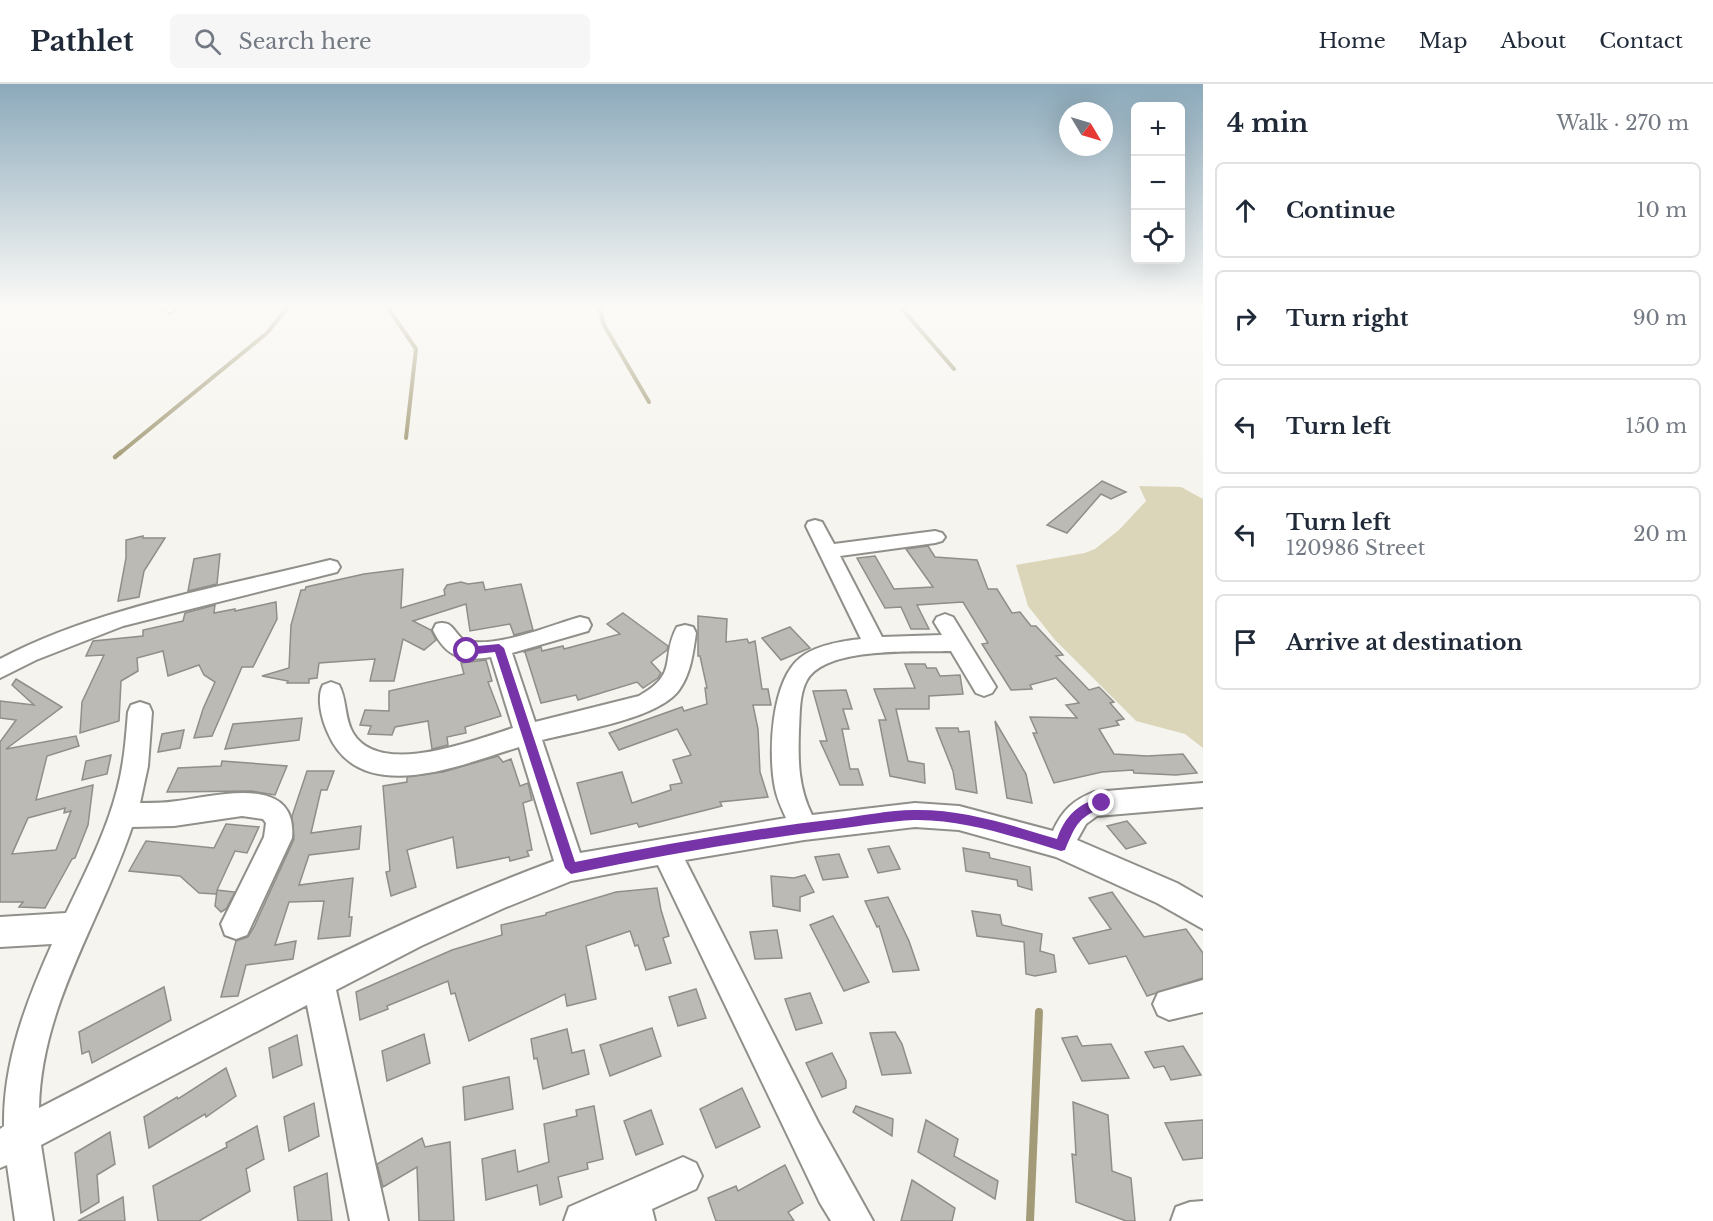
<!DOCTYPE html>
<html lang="en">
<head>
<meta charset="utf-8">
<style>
	:root { --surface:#fff; --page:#f6f6f7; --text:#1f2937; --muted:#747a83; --line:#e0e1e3 }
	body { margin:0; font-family:"Libre Baskerville",serif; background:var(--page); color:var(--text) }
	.controls { position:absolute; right:18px; top:18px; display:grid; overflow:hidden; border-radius:9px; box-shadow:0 6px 24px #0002 }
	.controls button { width:54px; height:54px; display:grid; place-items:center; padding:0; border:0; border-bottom:2px solid var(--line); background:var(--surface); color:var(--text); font:30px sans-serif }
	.compass { position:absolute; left:1059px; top:18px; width:54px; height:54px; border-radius:50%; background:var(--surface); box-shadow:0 6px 24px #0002; rotate:128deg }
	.stop { position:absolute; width:18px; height:18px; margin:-14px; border:4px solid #7634a8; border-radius:50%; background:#fff }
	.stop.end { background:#7634a8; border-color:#fff; box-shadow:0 2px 6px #0008 }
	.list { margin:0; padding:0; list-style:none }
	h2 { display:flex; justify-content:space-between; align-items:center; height:78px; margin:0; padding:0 24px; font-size:26px }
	h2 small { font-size:20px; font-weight:400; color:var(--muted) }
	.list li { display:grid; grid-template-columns:39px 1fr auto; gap:18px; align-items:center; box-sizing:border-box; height:96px; margin:0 12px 12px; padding:0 12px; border:2px solid var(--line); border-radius:9px }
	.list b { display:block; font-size:22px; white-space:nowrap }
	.list p { margin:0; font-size:20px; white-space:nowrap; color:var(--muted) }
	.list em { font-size:20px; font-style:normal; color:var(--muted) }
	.icon { flex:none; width:33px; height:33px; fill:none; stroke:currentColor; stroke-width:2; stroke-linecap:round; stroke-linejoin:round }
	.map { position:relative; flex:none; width:1203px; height:1137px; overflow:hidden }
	header { display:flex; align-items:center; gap:36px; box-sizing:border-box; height:84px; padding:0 30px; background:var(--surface); border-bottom:2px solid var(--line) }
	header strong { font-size:28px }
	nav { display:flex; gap:33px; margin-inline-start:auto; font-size:21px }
	.search { width:420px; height:54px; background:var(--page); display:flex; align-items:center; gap:15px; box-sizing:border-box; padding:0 21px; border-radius:9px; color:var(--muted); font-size:22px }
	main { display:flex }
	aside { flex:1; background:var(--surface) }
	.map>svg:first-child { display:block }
	.green { fill:#dbd5b9 }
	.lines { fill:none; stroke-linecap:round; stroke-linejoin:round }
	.stream-far2 { stroke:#a39b77; stroke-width:4 }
	.stream-far1 { stroke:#a39b77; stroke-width:4.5 }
	.stream { stroke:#a39b77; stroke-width:8 }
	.building { fill:#bbbab4; stroke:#8f8e88; stroke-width:1.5; fill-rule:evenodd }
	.minor-casing { stroke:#908f8a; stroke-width:4 }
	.minor { fill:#fff; fill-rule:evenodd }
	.route { fill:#7634a8 }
</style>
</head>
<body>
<header>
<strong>Pathlet</strong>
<div class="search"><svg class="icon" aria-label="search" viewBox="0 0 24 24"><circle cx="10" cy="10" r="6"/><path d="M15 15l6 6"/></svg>Search here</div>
<nav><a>Home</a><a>Map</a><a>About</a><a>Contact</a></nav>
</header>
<main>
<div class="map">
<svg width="1203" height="1137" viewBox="0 0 1203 1137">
	<rect width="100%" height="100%" fill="#f6f4ee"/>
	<path class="green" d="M1139,402L1181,403L1203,415V664L1185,650L1136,637L1055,556L1028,522L1016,481L1085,469L1095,465L1119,446L1146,417Z"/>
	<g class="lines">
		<g class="stream-far2">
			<path d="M388,224L416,265L406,354"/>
			<path d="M599,224L604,241L649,318"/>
			<path d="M901,224L954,285"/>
			<path d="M119,370L267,249L287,224"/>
		</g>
		<path class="stream-far1" d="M115,373L121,368"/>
		<path class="stream" d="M1030,1137L1039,928"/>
	</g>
	<g class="building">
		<path d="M1102,397L1126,408L1111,415L1101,410L1067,449L1047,441Z"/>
		<path d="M143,452V454H165L144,487L139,513L118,517L126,474V456Z"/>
		<path d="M928,462L935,473L977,476L988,505H997L1012,529L1020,528L1031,542H1036L1063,571L1056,572L1089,606L1099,603L1114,618L1110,619L1124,635L1116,637L1119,641L1099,645L1114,670L1147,672L1183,670L1197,689L1176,691L1134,689L1133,686L1102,688L1054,699L1033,649H1037L1030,633L1077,634L1066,621L1079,619L1056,594L1030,601L1032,605L1011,606L982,560L988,559L963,518L917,521L929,545H911L901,523L885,524L857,474L875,472L894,505L933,503L906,465Z"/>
		<path d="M220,470L217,500L188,507L194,475Z"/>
		<path d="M403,485L401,524L445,511L444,506L447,501L461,498L468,500L483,498L485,506L521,500L533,546L514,551L510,540L470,547L466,520L413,537L431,546L436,556L424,566L403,555L394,597H370L375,575L319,579L317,594L309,595V599H287L288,597L262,592L289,584L291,541L301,506H305L306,503L364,490Z"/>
		<path d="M276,518L277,535L253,583H242L212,652L194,654L203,625L215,598L204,591L199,581L168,592L163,567L137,574L138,587L121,597L119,637L80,649L82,618L104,571L86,572L93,557L143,552V546L183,537L185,529L215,521L214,529L235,525V527Z"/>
		<path d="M623,529L668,562L667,566L651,578L661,589L658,594L643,604L637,598L578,616L576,611L541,619L525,568H523L541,563L542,567L563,562L564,565L620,550L607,540Z"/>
		<path d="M698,532L727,535L726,558L747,555L749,559L755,557L762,605H768L771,621H753L758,645L760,688L768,713L720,718L722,722L639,743L637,739L591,750L577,699L622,688L632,719L671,706L670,701L682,699L673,676L691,671L677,645L619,666L609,649L682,623L684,627L707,620L705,604H707L700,572H698Z"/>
		<path d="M790,543L810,564L781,576L762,554Z"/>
		<path d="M486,576L492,597L488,598L501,632L465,643L466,649L447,653L448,661L432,665L428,637L395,643L392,651L368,650L371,642L360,641L365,626L389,627V607L464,590L461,579Z"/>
		<path d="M905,580H925L927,584H936L940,592L960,591L963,610L929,612V625H896L908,677L924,680L925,699L890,692L879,636H886L874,605L915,604Z"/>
		<path d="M16,595L62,623L6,665L76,652L79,662L47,672L36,716L93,701L88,741L75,774L72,775L45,824L19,823L23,818H0V658L16,636L0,634V617L34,621L12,601ZM65,724L64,729L71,727L56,766L12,770L28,734Z"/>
		<path d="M846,606L852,625H843L849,645H842L850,685H858L863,701H840L820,657H827L813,607Z"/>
		<path d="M302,634L299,656L225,665L233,640Z"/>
		<path d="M995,637L1026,690L1032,719L1007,714Z"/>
		<path d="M936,644H958L959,648L969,647L977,709L956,705L953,687Z"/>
		<path d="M184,646L180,664L158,668L162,650Z"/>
		<path d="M111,671L107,690L82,696L86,677Z"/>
		<path d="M498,672L503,678L511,675L520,702L528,699L532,716L523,719L532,766L527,767L529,772L510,777L509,773L457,784L453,753L407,766L416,803L391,812L386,788L390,787L383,702L407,698V693L443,688Z"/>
		<path d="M222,677L287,682L275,711L251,707L167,708L178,684L221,682Z"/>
		<path d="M307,687H334L327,706H321L311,749L361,742L359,765L309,771L299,801L353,794L349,833H352L350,852L318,855L324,817L289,818L275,861L296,857L293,875L246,881L238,912L221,913L236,857L248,853L254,843L294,755L292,732Z"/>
		<path d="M1127,737L1146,759L1126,765L1107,742Z"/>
		<path d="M226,740L259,743L247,769L235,767L217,806L235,808L226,825L221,828L215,822L217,807L216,810L199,809L180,792L129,787L146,757L214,764Z"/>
		<path d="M889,762L900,785L878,789L868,765Z"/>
		<path d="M963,764L989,769L990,774L1030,783L1032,806L1018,802L1017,796L966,787Z"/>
		<path d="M839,770L848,793L823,796L815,773Z"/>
		<path d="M805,791L814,808L800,813V827L773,822L771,792L794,794Z"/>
		<path d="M657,804L661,826L669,852L663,854L671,879L646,886L638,861L635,862L630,847L586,862L596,915L567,922L565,910L469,957L455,909L451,910L448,897L387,922L388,925L360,936L356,908L452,866L502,851L501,841L546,831V829L616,808Z"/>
		<path d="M1112,808L1144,853L1186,845L1203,869V894L1147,912L1126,872L1089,880L1073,854L1111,845L1089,814Z"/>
		<path d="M888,813L909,857L919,886L893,888L879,842L877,843L865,817Z"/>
		<path d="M972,827L1000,831L1002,841L1042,850L1040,867L1054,871L1056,888L1035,892L1026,890L1024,858L977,852Z"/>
		<path d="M833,832L869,898L844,907L810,841Z"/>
		<path d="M777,846L782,874L755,875L750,848Z"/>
		<path d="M164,903L171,936L92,979L89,967L82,970L79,948Z"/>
		<path d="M696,905L706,934L678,942L669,913Z"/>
		<path d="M810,909L822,939L796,946L785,915Z"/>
		<path d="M652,944L661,972L610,992L600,961Z"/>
		<path d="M567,945L572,969L584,966L589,990L543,1005L537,974L534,975L531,955Z"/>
		<path d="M895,948L902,960L911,989L882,991L870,949Z"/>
		<path d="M424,950L430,979L387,997L382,967Z"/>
		<path d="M297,951L302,981L273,994L269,964Z"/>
		<path d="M1077,952L1082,962L1111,960L1129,994L1082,997L1062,954Z"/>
		<path d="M1183,962L1201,991L1171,996L1164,982L1154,984L1145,968Z"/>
		<path d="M832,969L846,997V1004L822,1013L806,979Z"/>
		<path d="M226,984L236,1012L206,1033L205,1030L149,1064L144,1033L177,1013L178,1015Z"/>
		<path d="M509,993L513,1025L465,1036L463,1003Z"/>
		<path d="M742,1004L760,1043L716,1064L700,1025Z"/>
		<path d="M1073,1018L1108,1031L1112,1087L1131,1094L1135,1137H1126L1076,1118L1072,1070L1076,1071Z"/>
		<path d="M314,1019L319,1052L289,1067L284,1033Z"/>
		<path d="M594,1022L603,1075L587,1079L588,1085L558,1093L562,1113L540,1121L537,1101L486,1116L482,1075L515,1066L518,1088L549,1078L544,1040L577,1032L576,1026Z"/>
		<path d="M856,1022L893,1035L892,1052L853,1028Z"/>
		<path d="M651,1026L663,1060L636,1071L624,1037Z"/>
		<path d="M926,1036L958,1055L954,1072L998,1097L995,1115L918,1068Z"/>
		<path d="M1203,1036V1074L1183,1076L1165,1039Z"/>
		<path d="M257,1042L264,1075L246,1085L250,1107L199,1137H158L153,1102L227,1063L226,1059Z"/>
		<path d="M110,1048L115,1080L97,1091L99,1118L81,1129L75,1069Z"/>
		<path d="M422,1054L425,1063L450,1058L454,1137H419L417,1083L383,1103L377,1080Z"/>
		<path d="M785,1081L803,1119L788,1128L794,1137H716L708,1114L736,1102L738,1107Z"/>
		<path d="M327,1089L332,1137H298L294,1103Z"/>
		<path d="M912,1096L955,1124L952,1137H901Z"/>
		<path d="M123,1113L125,1137H78Z"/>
	</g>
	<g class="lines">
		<g class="minor-casing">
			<g id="minor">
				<path d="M163,224H176V225L170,229Z"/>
				<path d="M815,436L822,438L834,460L935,447L942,449L945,453L942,457L935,459L840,472L882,553L942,551L934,538L937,533L945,530L953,533L996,603L992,609L984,612L976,609L951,567C917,568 826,562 807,596C799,610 800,630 799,646C798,676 798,703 812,731L915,719L959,722L1053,747C1062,727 1073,716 1094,708L1203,699V723L1097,732L1086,740L1077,756L1177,799L1203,814V845L1157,819L1056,773L959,746L915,743L804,756L685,776L818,1038L873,1137H831L820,1119L658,781L571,797L504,824L421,862L336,906L388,1137H350L307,921L41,1061L53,1137H15L7,1081L0,1084V1045L4,1042C3,978 26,918 52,860L0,863V833L66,829C85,789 106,749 117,706C124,680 126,654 128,628L131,621L140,618L149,621L152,628L148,682L140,719C152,719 165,719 177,717C216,712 298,689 292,754L247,851L236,855L225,851L221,840L264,753L266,739L263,735L242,732L174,742L132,743C101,836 41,922 39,1024C209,937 376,843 554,777L519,663C463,680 360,725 328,649C322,636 316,614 323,601L331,598L339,601C347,615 344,634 353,649C380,694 474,656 513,644L491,573C462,578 446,573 433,546L436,540C453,535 453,549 465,557C498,564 548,542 580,533L588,535L591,541L588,547L512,569L535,638L639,612C680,589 660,574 677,543L685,541L693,543L696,549C693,569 691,589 679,606C658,635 577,647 542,656L580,769L786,734C782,725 777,715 775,704C768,670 771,597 800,574C816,561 842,557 861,555L806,442L808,438Z"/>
				<path d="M330,476L337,478L340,483L337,488L123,542L36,576L0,594V575C98,523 222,503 330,476Z"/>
				<path d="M1203,896V928L1169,936L1158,931L1153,920L1158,909Z"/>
				<path d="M683,1073L696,1079L702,1092L696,1105L652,1125L655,1137H564L569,1123Z"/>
				<path d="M1203,1117V1137H1171L1176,1123L1190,1118Z"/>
			</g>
		</g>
		<use href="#minor" class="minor"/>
	</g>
	<linearGradient id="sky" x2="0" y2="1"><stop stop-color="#8caabb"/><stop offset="0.58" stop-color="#fbfaf7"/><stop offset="1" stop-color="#fbfaf7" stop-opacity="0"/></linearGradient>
	<rect width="1203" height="383" fill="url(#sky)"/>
	<path class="route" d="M499,560L504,564L575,778C662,761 749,745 837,735C862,732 889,726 914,726C963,725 1011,741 1057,755C1064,733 1079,718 1102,714L1108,719L1106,723C1079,732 1076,740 1065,766L1061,767C1014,753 964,735 914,736C889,737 862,742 837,745C748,756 659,772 571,790L565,784L495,568L467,571L462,567L467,563Z"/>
</svg>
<div class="controls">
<button>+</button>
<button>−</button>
<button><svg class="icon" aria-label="locate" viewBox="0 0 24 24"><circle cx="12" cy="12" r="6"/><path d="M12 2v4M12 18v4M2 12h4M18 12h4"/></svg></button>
</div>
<svg class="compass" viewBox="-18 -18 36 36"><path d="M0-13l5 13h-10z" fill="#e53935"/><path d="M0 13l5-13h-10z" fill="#747a83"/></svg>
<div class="stop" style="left:467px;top:567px"></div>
<div class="stop end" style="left:1102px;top:719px"></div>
</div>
<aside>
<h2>4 min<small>Walk · 270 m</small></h2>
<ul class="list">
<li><svg class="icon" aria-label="ahead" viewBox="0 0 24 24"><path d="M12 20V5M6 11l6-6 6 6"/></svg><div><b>Continue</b></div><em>10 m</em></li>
<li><svg class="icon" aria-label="right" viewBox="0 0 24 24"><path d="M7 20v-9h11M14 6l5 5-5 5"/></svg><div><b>Turn right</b></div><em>90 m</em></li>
<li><svg class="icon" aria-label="left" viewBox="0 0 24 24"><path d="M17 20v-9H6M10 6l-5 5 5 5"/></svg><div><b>Turn left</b></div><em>150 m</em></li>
<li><svg class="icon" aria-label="left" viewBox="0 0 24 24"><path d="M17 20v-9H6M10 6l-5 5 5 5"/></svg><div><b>Turn left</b><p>120986 Street</p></div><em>20 m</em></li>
<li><svg class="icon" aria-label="arrive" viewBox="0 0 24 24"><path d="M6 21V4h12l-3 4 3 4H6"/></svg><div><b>Arrive at destination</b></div></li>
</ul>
</aside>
</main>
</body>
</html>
